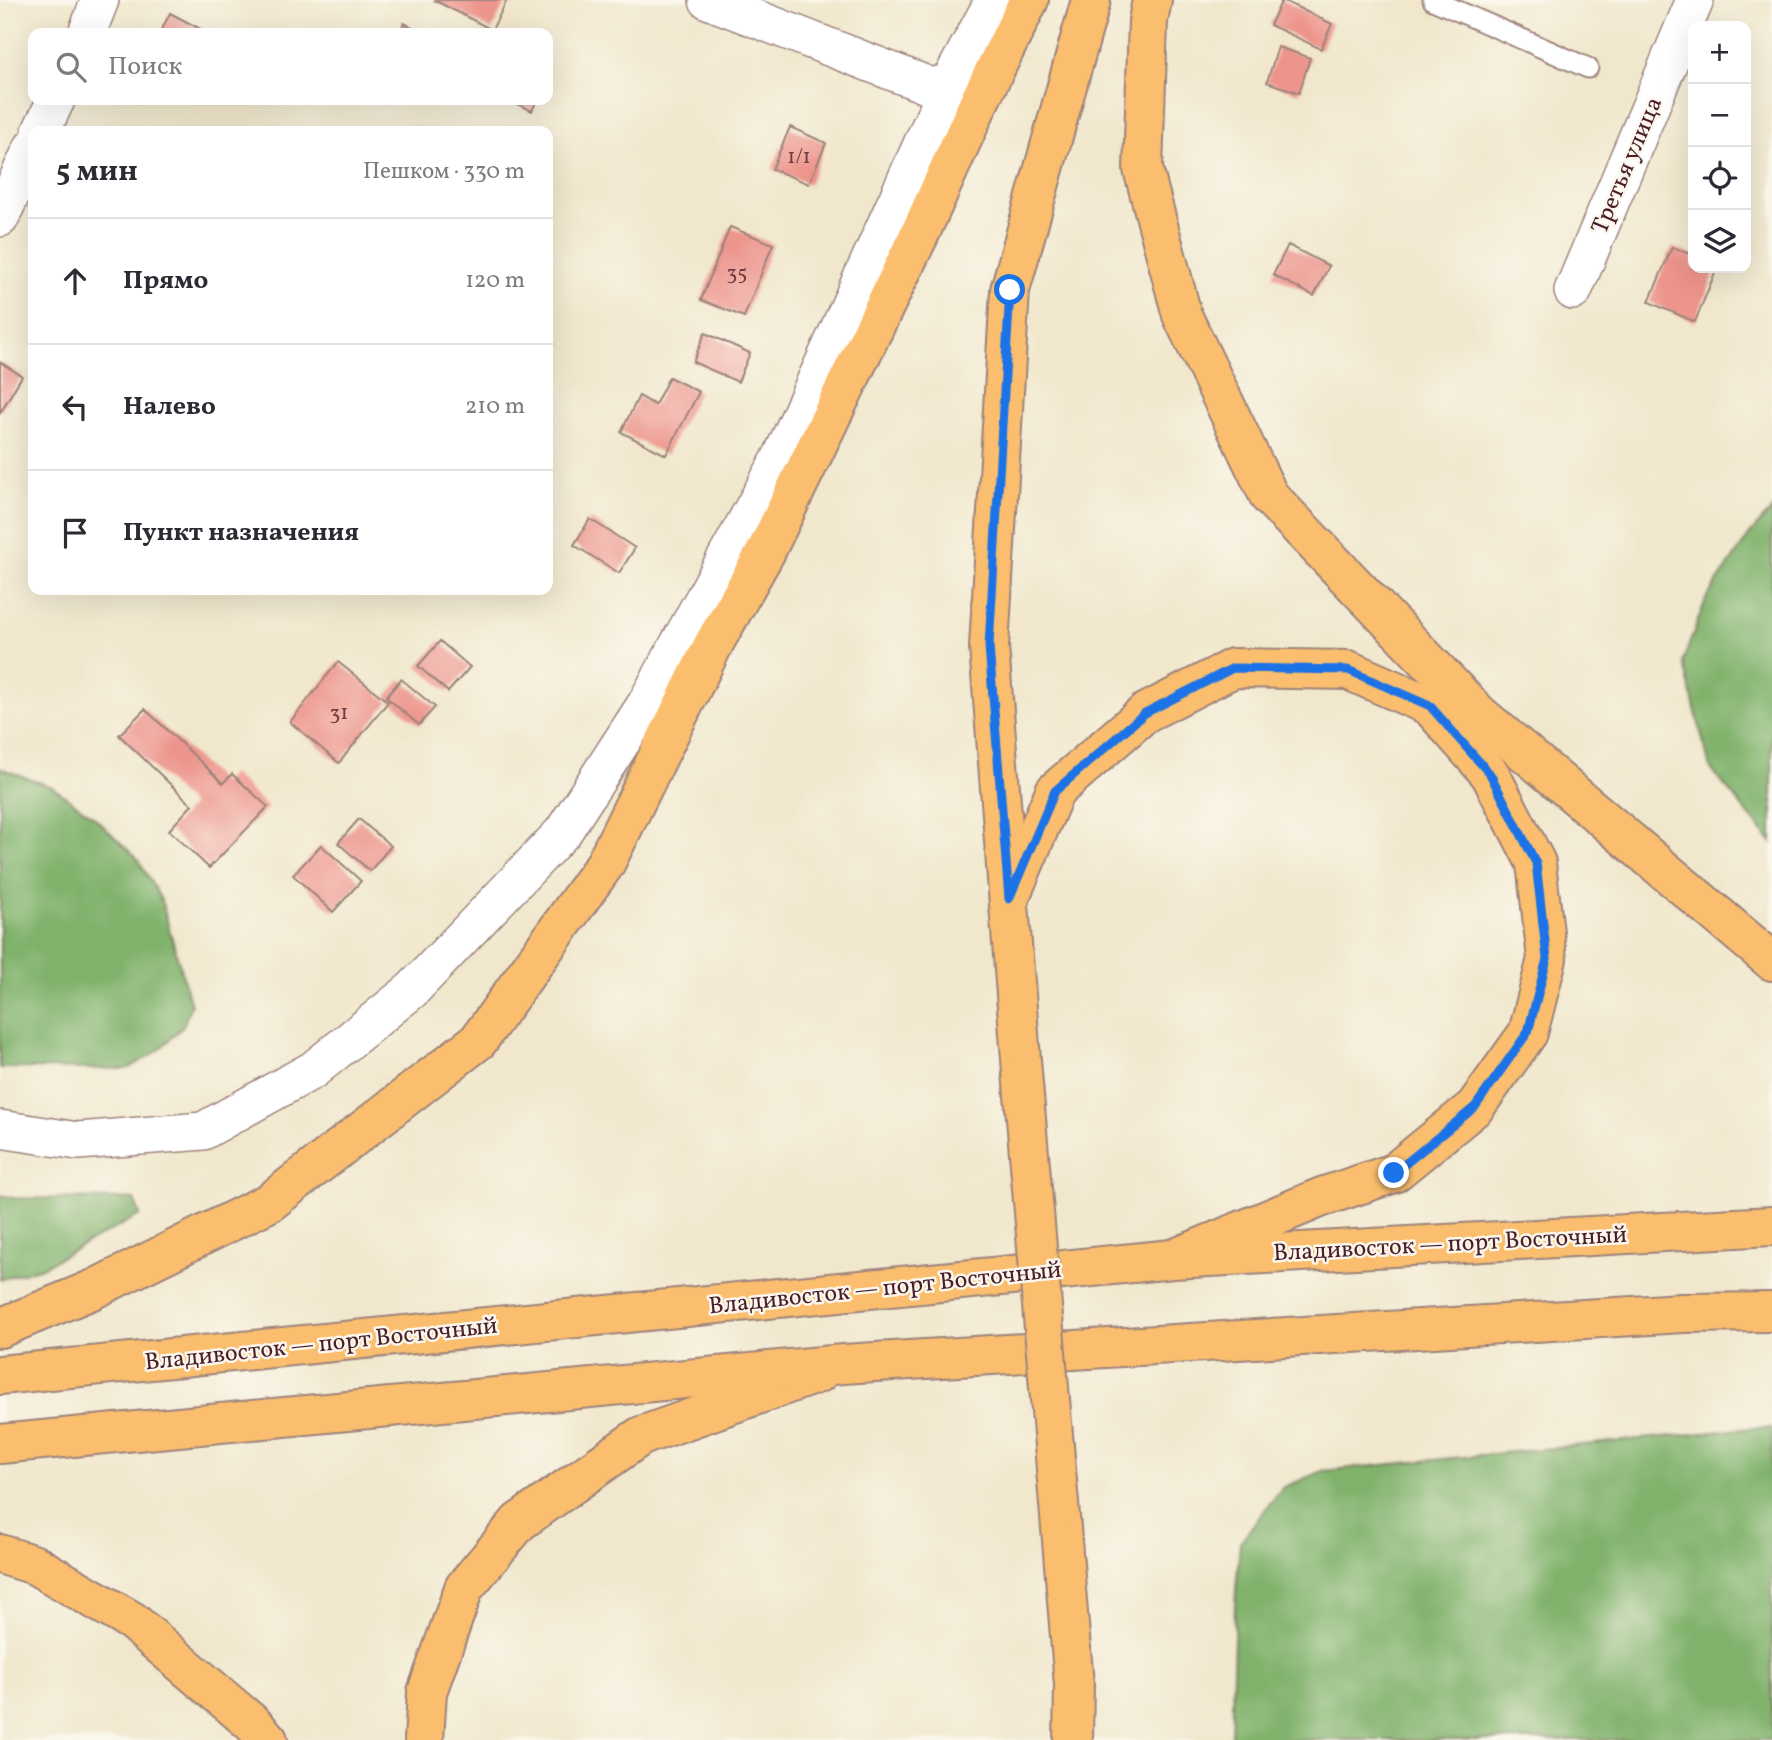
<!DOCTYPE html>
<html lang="ru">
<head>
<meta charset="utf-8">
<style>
	:root { --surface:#fff; --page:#f2f2f3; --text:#2b2b33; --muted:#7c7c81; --line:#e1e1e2 }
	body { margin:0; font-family:Vollkorn,serif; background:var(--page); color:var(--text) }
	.controls { position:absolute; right:21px; top:21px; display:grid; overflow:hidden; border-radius:14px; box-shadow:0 7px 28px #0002 }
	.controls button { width:63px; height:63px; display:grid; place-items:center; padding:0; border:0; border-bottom:2px solid var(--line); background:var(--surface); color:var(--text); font:35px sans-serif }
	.stop { position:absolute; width:21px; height:21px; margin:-16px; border:5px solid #1a73e8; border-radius:50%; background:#fff }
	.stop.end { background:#1a73e8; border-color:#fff; box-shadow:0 2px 7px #0008 }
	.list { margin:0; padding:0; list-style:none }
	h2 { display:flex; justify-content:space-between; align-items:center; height:91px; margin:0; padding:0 28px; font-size:30px }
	h2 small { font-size:23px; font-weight:400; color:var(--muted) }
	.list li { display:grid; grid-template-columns:46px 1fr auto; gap:21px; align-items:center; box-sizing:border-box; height:126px; padding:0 28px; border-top:2px solid var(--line) }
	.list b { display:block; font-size:26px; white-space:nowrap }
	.list em { font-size:23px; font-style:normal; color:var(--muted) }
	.icon { flex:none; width:38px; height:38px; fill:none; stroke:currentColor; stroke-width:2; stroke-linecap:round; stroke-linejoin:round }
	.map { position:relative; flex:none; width:1772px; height:1740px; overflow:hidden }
	.search { position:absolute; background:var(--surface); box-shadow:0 7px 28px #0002; left:28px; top:28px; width:525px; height:77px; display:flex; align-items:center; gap:18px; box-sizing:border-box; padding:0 24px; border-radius:14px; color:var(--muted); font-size:26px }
	.panel { position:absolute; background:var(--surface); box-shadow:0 7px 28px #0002; left:28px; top:126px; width:525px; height:469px; border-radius:14px }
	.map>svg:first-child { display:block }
	.forest { fill:#81b26c; stroke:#66684c; stroke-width:2 }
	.building { fill:#ed948c }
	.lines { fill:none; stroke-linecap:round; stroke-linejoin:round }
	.service-casing { stroke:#9d837c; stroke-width:23 }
	.minor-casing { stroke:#9d837c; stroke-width:40 }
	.primary-casing { stroke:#9d837c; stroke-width:42 }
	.trunk-casing { stroke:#9d837c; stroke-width:42 }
	.service { stroke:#fff; stroke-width:19 }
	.minor { stroke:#fff; stroke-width:37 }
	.primary { stroke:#fabe6e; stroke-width:38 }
	.trunk { stroke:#fabe6e; stroke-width:38 }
	.primary-bridge-casing { stroke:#9d837c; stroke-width:42; stroke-linecap:butt }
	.primary-bridge { stroke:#fabe6e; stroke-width:38 }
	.route { stroke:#1a73e8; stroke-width:9 }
	.labels { text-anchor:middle; stroke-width:5; stroke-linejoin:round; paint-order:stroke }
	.number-label { font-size:21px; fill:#733c43 }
	.street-label { font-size:24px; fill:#4a1f2b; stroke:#fbf7ec }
</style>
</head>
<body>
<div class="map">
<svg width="1772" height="1740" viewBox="0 0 1772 1740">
	<rect width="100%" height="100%" fill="#fbf7ec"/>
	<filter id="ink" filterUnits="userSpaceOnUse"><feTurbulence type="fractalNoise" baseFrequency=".0143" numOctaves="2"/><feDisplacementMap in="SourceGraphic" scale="14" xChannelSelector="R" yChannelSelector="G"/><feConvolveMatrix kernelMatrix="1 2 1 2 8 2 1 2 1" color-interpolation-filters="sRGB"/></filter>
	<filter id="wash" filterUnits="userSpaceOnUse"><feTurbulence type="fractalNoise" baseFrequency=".00686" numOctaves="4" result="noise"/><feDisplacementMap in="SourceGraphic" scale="28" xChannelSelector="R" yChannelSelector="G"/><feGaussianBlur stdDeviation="1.57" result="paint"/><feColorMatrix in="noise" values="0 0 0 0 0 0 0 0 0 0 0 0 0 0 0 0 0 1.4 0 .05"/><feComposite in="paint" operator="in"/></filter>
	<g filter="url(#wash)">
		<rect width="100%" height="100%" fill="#f0e7cc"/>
		<g class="forest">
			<path d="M1772,509V843L1710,768L1683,661L1706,599L1750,534Z"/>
			<path d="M0,768L52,787L94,817L138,859L161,900L191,1005L183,1026L158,1051L127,1069L0,1068Z"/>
			<path d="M0,1195L13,1198L134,1199L140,1215L42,1267L0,1280Z"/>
			<path d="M1751,1428H1772V1740H1231L1235,1604L1240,1542L1282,1488L1322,1471Z"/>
		</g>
		<g id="blocks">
			<g class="building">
				<path d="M434,0H507L492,30Z"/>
				<path d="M1282,0L1332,24L1321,49L1270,25Z"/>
				<path d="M170,13L208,33H160Z"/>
				<path d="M404,23L423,33H399Z"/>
				<path d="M1278,47L1310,58L1299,93L1267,82Z"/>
				<path d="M509,100H537L532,111Z"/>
				<path d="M790,127L826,143L809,184L772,169Z"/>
				<path d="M730,227L773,244L744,317L701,300Z"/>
				<path d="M1288,245L1329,266L1314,296L1273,275Z"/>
				<path d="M1672,247L1693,255V268H1717L1695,322L1649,302Z"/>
				<path d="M705,333L750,353L738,382L693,362Z"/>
				<path d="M0,362L22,376L0,413Z"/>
				<path d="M669,377L699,392L666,455L621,432L639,396L655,405Z"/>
				<path d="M590,519L635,548L619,573L574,545Z"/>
				<path d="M440,641L470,667L448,692L418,666Z"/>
				<path d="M338,662L388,702L339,763L290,722Z"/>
				<path d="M401,679L435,707L419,725L386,697Z"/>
				<path d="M145,709L223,783L232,774L268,807L209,868L169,830L192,805L119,735Z"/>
				<path d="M359,819L391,846L370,871L338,843Z"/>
				<path d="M321,845L361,881L333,912L293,875Z"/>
			</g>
		</g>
	</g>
	<g filter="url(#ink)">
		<use href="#blocks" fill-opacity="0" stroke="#9d837c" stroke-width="2"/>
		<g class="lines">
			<g class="service-casing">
				<path id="service" d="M1433,0L1588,68"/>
			</g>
			<g class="minor-casing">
				<g id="minor">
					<path d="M708,0L932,87L950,82L994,0"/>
					<path d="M87,33L100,0"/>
					<path d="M41,131L56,100"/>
					<path d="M0,218L33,147"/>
					<path d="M1573,291L1695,0"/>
					<path d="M0,1129L78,1141L203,1131L313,1070L412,990L563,832L646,704L782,456L950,82"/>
				</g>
			</g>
			<g class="primary-casing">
				<g id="primary">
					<path d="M1009,899L1055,791L1145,713L1233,668L1348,670L1430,706L1490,774L1536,863L1547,959L1528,1033L1475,1107L1394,1173L1322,1197L1178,1257"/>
					<path d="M1022,1072L989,647L1010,290L1091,0"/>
					<path d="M0,1328L94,1289L270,1202L478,1041L605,864L713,645L765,553L922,229L980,100L1029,0"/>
					<path d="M1059,1504L1074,1685L1073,1740"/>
					<path d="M424,1740L427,1692L464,1588L519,1522L641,1436L819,1373"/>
				</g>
			</g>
			<g class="trunk-casing">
				<g id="trunk">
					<path d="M1152,0L1148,21L1143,169L1182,315L1269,496L1479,714L1772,961"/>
					<path d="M0,1375L1173,1259L1772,1226"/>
					<path d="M0,1444L843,1364L1683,1313L1772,1312"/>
					<path d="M0,1554L35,1565L132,1621L252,1723L268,1740"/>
				</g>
			</g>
			<use href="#service" class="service"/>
			<use href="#minor" class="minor"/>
			<use href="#primary" class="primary"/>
			<use href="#trunk" class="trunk"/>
			<g class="primary-bridge-casing">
				<path id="primary-bridge" d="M1022,1072L1059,1504"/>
			</g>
			<use href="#primary-bridge" class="primary-bridge"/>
		</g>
	</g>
	<g class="lines" filter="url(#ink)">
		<path class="route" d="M1010,290L989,646L1009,899L1055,791L1145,713L1233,668L1348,670L1430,706L1490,774L1536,863L1547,959L1528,1032L1475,1107L1394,1173"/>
	</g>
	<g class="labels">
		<g class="number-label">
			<text x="799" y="163">1/1</text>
			<text x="737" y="279">35</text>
			<text x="339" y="719">31</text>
		</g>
		<g class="street-label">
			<text transform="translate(1626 165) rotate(-67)" y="8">Третья улица</text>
			<text transform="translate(1450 1243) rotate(-3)" y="8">Владивосток — порт Восточный</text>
			<text transform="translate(885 1287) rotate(-6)" y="8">Владивосток — порт Восточный</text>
			<text transform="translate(321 1343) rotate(-6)" y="8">Владивосток — порт Восточный</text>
		</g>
	</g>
</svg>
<div class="controls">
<button>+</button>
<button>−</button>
<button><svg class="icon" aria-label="locate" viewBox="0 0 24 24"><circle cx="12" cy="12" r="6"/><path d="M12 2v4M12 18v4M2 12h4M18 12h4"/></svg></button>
<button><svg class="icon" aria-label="layers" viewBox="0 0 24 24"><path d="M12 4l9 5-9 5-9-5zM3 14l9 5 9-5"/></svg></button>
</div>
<div class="stop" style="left:1010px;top:290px"></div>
<div class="stop end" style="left:1394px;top:1173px"></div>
<div class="search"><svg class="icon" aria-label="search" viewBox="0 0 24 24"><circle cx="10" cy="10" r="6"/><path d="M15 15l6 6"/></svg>Поиск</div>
<section class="panel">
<h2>5 мин<small>Пешком · 330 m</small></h2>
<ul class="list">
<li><svg class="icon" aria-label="ahead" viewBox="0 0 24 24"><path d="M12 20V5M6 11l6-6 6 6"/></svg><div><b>Прямо</b></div><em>120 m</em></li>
<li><svg class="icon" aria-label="left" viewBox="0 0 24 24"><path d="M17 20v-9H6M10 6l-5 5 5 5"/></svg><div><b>Налево</b></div><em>210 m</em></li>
<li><svg class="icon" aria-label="arrive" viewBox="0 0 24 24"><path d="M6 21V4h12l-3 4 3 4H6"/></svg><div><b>Пункт назначения</b></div></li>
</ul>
</section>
</div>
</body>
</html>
